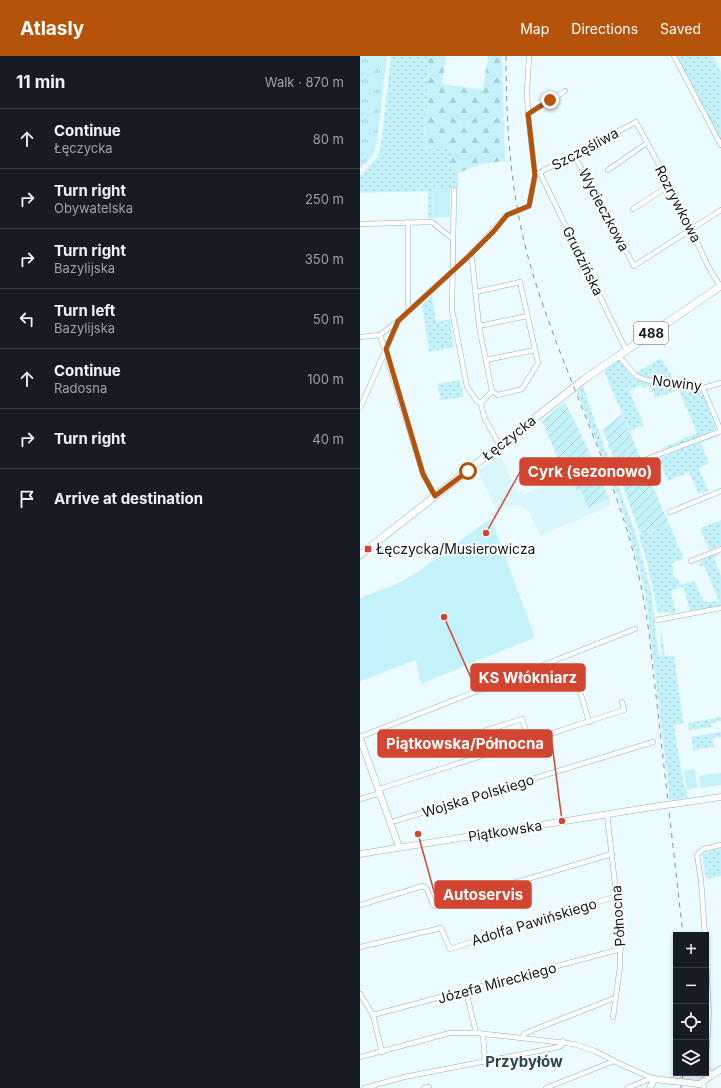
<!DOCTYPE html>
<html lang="en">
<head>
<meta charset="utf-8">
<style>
	:root { --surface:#171b24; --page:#242831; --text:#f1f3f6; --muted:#9ea1a6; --line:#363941; --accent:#b45309 }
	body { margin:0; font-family:Inter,sans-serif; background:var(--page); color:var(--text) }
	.controls { position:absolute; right:12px; bottom:12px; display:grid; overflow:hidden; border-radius:0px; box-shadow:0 2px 6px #0003 }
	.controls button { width:36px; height:36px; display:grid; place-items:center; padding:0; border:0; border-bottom:1px solid var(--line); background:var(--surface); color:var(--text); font:20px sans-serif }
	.stop { position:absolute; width:12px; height:12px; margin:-9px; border:3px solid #b45309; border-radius:50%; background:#fff }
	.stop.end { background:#b45309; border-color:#fff; box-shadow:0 1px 4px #0008 }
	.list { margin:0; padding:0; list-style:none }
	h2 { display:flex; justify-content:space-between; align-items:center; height:52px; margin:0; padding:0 16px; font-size:17px }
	h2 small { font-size:13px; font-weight:400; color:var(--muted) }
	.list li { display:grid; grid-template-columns:26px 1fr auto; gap:12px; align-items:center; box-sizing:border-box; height:60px; padding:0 16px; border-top:1px solid var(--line) }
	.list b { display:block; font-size:15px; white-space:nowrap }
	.list p { margin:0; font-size:13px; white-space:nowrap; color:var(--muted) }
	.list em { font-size:13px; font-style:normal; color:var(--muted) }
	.icon { flex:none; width:22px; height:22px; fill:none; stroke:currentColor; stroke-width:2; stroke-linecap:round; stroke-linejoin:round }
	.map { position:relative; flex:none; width:361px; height:1032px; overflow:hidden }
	header { display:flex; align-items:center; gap:24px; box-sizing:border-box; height:56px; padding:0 20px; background:var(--accent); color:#fff }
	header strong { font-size:19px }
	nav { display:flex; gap:22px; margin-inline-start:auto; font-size:14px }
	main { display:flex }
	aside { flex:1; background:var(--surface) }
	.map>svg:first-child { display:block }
	.built { fill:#d9f6fc }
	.grass { fill:url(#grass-dots) }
	.forest { fill:url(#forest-firs) }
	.park { fill:url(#park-tufts) }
	.garden { fill:url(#garden-furrows) }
	.pitch { fill:#c3f2fb }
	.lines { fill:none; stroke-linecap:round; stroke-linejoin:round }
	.street-casing { stroke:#8cb2ba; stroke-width:5.5 }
	.secondary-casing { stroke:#8cb2ba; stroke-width:7 }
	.primary-casing { stroke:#8cb2ba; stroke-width:8 }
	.street { stroke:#fff; stroke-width:4.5 }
	.secondary { stroke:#fff; stroke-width:6 }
	.primary { stroke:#fff; stroke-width:7 }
	.rail { stroke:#839295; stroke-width:1; stroke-dasharray:5 5; stroke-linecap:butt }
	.secondary-bridge-casing { stroke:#8cb2ba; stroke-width:7; stroke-linecap:butt }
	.secondary-bridge { stroke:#fff; stroke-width:6 }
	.route { stroke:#b45309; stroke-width:5 }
	.poi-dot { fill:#d24631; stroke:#fff; stroke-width:1.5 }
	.labels { text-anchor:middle; stroke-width:4; stroke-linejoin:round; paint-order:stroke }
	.shield { fill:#fff; stroke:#555f62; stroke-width:1 }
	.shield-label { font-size:13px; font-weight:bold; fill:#0c1b1e }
	.street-label { font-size:14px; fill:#0c1b1e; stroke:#fff }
	.poi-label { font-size:14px; fill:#0c1b1e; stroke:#fff; text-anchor:start }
	.neighbourhood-label { font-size:15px; font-weight:bold; fill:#264950; stroke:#fff }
	.leader { fill:none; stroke:#d24631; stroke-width:1.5 }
	.callout-dot { fill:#d24631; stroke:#fff; stroke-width:1.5 }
	.callout { fill:#d24631; stroke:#d24631; stroke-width:1.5 }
	.callout-label { font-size:15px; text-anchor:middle; font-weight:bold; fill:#fff }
</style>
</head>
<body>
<header>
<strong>Atlasly</strong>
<nav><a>Map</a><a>Directions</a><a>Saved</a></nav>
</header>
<main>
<aside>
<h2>11 min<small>Walk · 870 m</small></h2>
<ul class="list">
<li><svg class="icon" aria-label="ahead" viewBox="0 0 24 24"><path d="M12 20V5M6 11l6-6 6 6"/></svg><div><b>Continue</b><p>Łęczycka</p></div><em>80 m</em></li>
<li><svg class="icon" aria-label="right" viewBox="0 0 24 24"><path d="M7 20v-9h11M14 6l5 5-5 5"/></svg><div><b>Turn right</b><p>Obywatelska</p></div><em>250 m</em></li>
<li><svg class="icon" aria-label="right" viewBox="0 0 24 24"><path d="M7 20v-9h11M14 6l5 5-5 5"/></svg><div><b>Turn right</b><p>Bazylijska</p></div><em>350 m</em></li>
<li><svg class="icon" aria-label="left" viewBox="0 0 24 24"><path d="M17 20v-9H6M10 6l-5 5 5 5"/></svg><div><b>Turn left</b><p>Bazylijska</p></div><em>50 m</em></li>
<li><svg class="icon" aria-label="ahead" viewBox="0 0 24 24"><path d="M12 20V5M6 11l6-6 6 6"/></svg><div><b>Continue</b><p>Radosna</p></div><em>100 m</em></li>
<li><svg class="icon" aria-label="right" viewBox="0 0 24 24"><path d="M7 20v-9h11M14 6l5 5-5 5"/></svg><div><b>Turn right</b></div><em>40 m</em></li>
<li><svg class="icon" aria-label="arrive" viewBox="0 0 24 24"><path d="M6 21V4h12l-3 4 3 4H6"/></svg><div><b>Arrive at destination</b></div></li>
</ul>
</aside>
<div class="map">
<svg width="361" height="1032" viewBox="0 0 361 1032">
	<defs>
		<pattern id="grass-dots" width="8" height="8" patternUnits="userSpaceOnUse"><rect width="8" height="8" fill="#c3f2fb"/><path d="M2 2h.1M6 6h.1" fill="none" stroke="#a6cfd7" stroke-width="1.8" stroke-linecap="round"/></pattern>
		<pattern id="forest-firs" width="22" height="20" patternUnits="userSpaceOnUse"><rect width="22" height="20" fill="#c3f2fb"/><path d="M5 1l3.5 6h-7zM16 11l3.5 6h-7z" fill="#a6cfd7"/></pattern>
		<pattern id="park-tufts" width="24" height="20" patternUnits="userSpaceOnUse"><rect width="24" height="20" fill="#c3f2fb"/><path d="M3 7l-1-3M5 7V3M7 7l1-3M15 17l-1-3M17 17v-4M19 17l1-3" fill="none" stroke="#a6cfd7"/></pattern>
		<pattern id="garden-furrows" width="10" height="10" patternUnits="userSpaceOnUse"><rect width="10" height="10" fill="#c3f2fb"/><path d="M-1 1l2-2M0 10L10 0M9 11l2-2" fill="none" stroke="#a6cfd7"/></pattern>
	</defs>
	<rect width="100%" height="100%" fill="#ecfbff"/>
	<path class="built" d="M140,398L158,437L161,435L163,439L194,426L186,410L201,402L216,434L220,433L228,451L249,442L251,449L180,480L169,455L160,449L142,451L137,456L118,415Z"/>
	<g class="grass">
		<path d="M31,0H67L68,39L63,91L87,93L92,99L91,106L98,117V132L73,133L72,162H68V135L0,137V121L18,100L21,88Z"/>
		<path d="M316,0H353L361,16V84Z"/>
		<path d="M72,240L76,266L90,263L94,291L69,296L62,248Z"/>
		<path d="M301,302L315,326L322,328L281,320L276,317Z"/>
		<path d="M259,304L272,321L278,324L342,336L356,373L314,392L300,393L337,377L319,334L295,342L290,330L283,332L282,329L269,334L284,369L270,375L244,315Z"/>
		<path d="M100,324L103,338L102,341L81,344L77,328Z"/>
		<path d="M223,330L228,343L227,347L229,348L276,479L291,535L298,594L301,600H303L301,594L300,568L305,600H314L323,664L322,668L314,669L323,725L328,741L310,744L293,600L285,537L278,508L261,449L217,335Z"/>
		<path d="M354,379L359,383L354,381L341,387L349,408L339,412L348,435L339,438L329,416L308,425L298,403Z"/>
		<path d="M361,464V491L359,490L349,494L340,472Z"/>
		<path d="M309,468L324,503L312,507L314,522H318L320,529L334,525L344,546L359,545L344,509L339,511V508L343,503L358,497L359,500L354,502L361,520V550L330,555L323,530L311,535L316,557H298L288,510L279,479Z"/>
		<path d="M361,661V665L351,667V671L329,674L328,667Z"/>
		<path d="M361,676V681L353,682L354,691L333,694L331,681Z"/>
		<path d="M361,792V820L346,823L342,799L345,796Z"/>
	</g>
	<path class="forest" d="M67,0H86L82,28L123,34L128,0H142L145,105L121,108L98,117L91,106L92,99L87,93L63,91L68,39Z"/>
	<path class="park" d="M0,0H27L17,86L13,99L0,113Z"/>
	<g class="garden">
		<path d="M205,346L226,389L249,442L228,452L220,433L216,434L201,402L198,403L182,365Z"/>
		<path d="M262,358L309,468L280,478L243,373Z"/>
	</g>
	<g class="pitch">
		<path d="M73,132H90V161L72,162Z"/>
		<path d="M131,462L175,581L61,628L56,604L0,625V542L37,528L59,515Z"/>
		<path d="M334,713L338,732L327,734L324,715Z"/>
		<path d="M361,717V729L341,732L339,720Z"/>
	</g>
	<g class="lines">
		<g class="street-casing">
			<g id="street">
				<path d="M314,0L361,89"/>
				<path d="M168,58L205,35"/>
				<path d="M214,99L274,210L361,154"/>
				<path d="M248,114L287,87"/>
				<path d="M180,117L266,294"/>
				<path d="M175,119L276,66L310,129L349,212L360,230"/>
				<path d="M94,134L92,254L107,331L117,345L121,347"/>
				<path d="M273,153L310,129"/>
				<path d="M48,166V248L50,255"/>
				<path d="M0,168L72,166L93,183"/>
				<path d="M109,200L112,204L119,270L132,335L121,347L124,361L140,390"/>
				<path d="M116,236L160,226L178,307L162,333L138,339L132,335"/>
				<path d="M119,270L167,260"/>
				<path d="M20,279L63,418L75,440"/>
				<path d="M0,281L20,279L38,265L109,200L147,159L169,150L175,119L168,58L167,35L169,0"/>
				<path d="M258,299L275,319L283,323L310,330L343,332L361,327"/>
				<path d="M126,304L175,294"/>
				<path d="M343,332L361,375"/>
				<path d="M0,352L38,266"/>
				<path d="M287,403L361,375"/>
				<path d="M310,456L361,435"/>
				<path d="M331,505L361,493"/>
				<path d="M297,564L361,552"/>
				<path d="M217,625L229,666"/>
				<path d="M118,677L125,699"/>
				<path d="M0,681L275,573"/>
				<path d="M77,690L162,663L169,685"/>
				<path d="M19,733L264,654L262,646"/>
				<path d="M0,743L21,737"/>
				<path d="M247,758L260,871V911L253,961"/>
				<path d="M35,765L293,686"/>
				<path d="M0,849L63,830L67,833L73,848L75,850L252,798"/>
				<path d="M345,879L341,824L337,799L343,793L361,789"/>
				<path d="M0,891L81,872L90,893L257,840"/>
				<path d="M346,907L349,957L346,1003"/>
				<path d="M106,935L116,977"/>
				<path d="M0,938L13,959L22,996"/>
				<path d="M13,959L261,893"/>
				<path d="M123,978L125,1006"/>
				<path d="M163,981L164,978L173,974L255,942"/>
				<path d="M0,1001L90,977H116L214,988L235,995L260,1008L294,1023"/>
				<path d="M346,1011L351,1019"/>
				<path d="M343,1027L344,1032"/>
				<path d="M5,1032L44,1021L194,992L201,990L203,985"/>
				<path d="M64,1032L69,1031"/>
				<path d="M186,1032L254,1005"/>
				<path d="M267,1032L292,1022"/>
			</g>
		</g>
		<g class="secondary-casing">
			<g id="secondary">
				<path d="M0,682L39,791"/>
				<path d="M314,748L361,741"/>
				<path d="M0,798L305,749"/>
				<path d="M339,1028L361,1013"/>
				<path d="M290,1032L294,1023L312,1025"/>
			</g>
		</g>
		<g class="primary-casing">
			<path id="primary" d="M0,499L226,322L361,230"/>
		</g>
		<use href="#street" class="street"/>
		<use href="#secondary" class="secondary"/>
		<use href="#primary" class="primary"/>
		<g class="rail">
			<path d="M146,0C146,73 151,145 172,215C198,302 239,384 266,471C277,506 284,542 289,577L323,879"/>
			<path d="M321,1032L323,1017"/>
		</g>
		<g class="secondary-bridge-casing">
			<g id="secondary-bridge">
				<path d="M305,749L314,748"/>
				<path d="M312,1025L339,1028"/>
			</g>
		</g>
		<use href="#secondary-bridge" class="secondary-bridge"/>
	</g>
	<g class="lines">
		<path class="route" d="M108,415L75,440L63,418L26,293L38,265L109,200L134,175L147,159L169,150L175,119L168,58L190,44"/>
	</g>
	<rect class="poi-dot" x="4" y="489" width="8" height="8" rx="2"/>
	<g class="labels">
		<rect class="shield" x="274" y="266" width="34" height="22" rx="3"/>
		<g class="shield-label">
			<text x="291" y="282">488</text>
		</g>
		<g class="street-label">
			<text transform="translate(225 93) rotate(-28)" y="5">Szczęśliwa</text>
			<text transform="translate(318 148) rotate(63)" y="5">Rozrywkowa</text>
			<text transform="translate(244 154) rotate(62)" y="5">Wycieczkowa</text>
			<text transform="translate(223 205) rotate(64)" y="5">Grudzińska</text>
			<text transform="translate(317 327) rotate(7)" y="5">Nowiny</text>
			<text transform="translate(149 382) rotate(-38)" y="5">Łęczycka</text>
			<text transform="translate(118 740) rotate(-17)" y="5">Wojska Polskiego</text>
			<text transform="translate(145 775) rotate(-9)" y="5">Piątkowska</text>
			<text transform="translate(258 860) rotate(-94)" y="5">Północna</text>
			<text transform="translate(174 866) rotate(-17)" y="5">Adolfa Pawińskiego</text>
			<text transform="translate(137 927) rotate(-15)" y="5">Józefa Mireckiego</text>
		</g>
		<g class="poi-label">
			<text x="16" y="498">Łęczycka/Musierowicza</text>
		</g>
		<g class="neighbourhood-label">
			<text x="164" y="1011">Przybyłów</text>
		</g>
	</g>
	<path class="leader" d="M126 477L160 416M84 561L111 622M202 765L192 687M58 778L75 839"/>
	<g class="callout-dot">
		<circle cx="126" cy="477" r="4"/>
		<circle cx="84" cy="561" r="4"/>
		<circle cx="202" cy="765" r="4"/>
		<circle cx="58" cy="778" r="4"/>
	</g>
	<g class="callout">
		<rect x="160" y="402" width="140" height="27" rx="4"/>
		<rect x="111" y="608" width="114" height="27" rx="4"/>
		<rect x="18" y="674" width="174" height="27" rx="4"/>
		<rect x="75" y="825" width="96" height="27" rx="4"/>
	</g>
	<g class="callout-label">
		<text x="230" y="421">Cyrk (sezonowo)</text>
		<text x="168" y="627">KS Włókniarz</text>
		<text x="105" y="693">Piątkowska/Północna</text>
		<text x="123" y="844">Autoservis</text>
	</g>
</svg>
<div class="controls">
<button>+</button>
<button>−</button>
<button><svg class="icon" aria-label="locate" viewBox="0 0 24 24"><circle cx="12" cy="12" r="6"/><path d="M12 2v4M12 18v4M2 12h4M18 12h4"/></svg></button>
<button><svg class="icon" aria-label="layers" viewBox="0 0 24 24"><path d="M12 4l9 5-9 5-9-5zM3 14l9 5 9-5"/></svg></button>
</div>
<div class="stop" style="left:108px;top:415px"></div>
<div class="stop end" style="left:190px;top:44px"></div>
</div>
</main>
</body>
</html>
